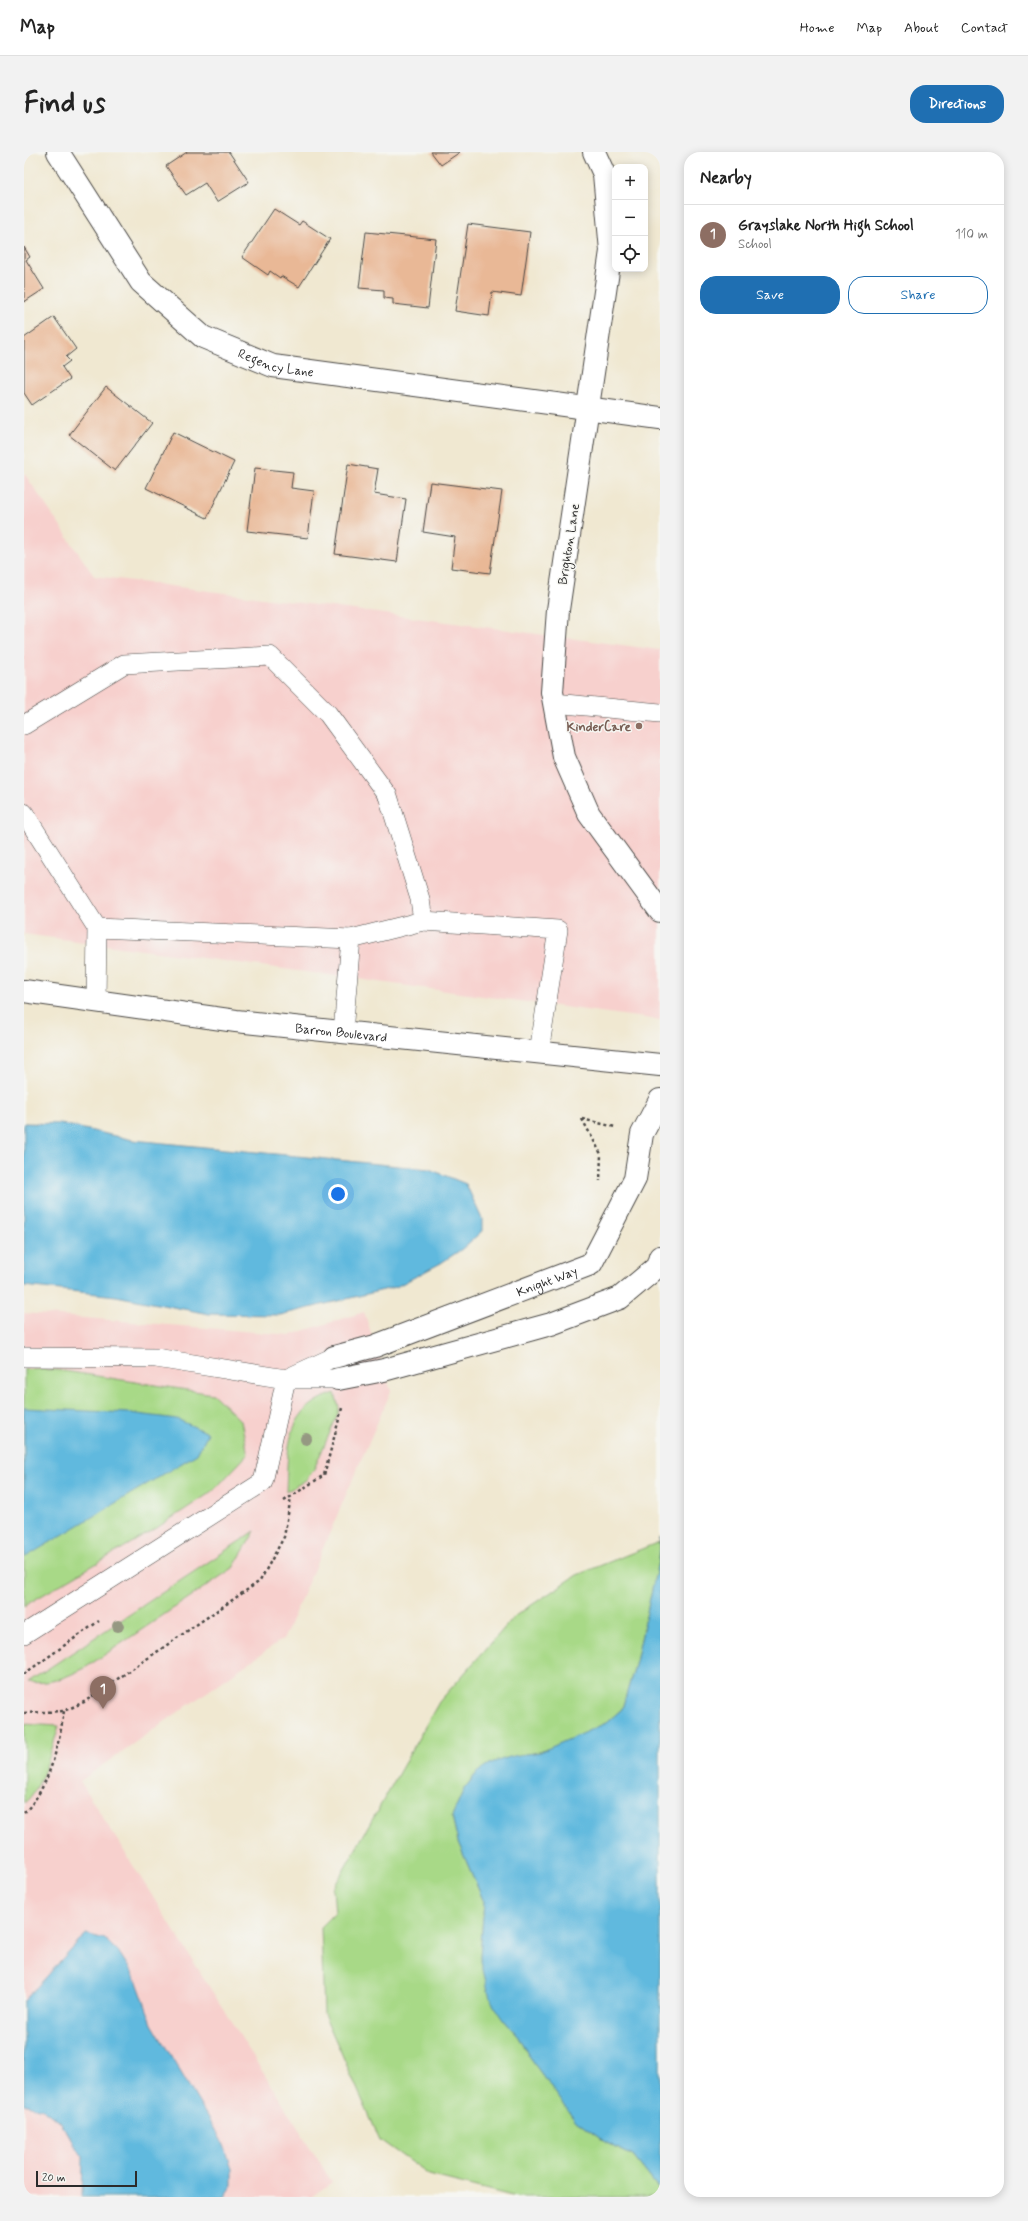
<!DOCTYPE html>
<html lang="en">
<head>
<meta charset="utf-8">
<style>
	:root { --surface:#fff; --page:#f2f2f2; --text:#222; --muted:#767676; --line:#e0e0e0; --accent:#1f6fb2 }
	body { margin:0; font-family:Mynerve,sans-serif; background:var(--page); color:var(--text) }
	.controls { position:absolute; right:12px; top:12px; display:grid; overflow:hidden; border-radius:8px; box-shadow:0 2px 10px #0003 }
	.controls button { width:36px; height:36px; display:grid; place-items:center; padding:0; border:0; border-bottom:1px solid var(--line); background:var(--surface); color:var(--text); font:20px sans-serif }
	.scale { position:absolute; left:12px; bottom:10px; width:101px; box-sizing:border-box; padding-left:4px; border:2px solid #2b2b2b; border-top:0; font-size:11px; line-height:14px; white-space:nowrap; color:#2b2b2b; -webkit-text-stroke:3px #f6f6f2; paint-order:stroke }
	.you { position:absolute; left:314px; top:1042px; width:14px; height:14px; margin:-10px; border:3px solid #fff; border-radius:50%; background:#1a73e8; box-shadow:0 0 0 6px #1a73e833 }
	.badge { display:grid; place-items:center; width:26px; height:26px; border-radius:50%; background:var(--accent); color:#fff; font-size:13px; font-weight:700 }
	.pin { position:absolute; translate:-50% -33px; filter:drop-shadow(0 1px 2px #0008) }
	.pin::after { content:''; position:absolute; top:21px; width:14px; height:12px; background:inherit; clip-path:polygon(0 0,100% 0,50% 100%) }
	.list { margin:0; padding:0; list-style:none }
	h2 { display:flex; justify-content:space-between; align-items:center; height:52px; margin:0; padding:0 16px; font-size:17px }
	h2 small { font-size:13px; font-weight:400; color:var(--muted) }
	.list li { display:grid; grid-template-columns:26px 1fr auto; gap:12px; align-items:center; box-sizing:border-box; height:60px; padding:0 16px; border-top:1px solid var(--line) }
	.list b { display:block; font-size:15px; white-space:nowrap }
	.list p { margin:0; font-size:13px; white-space:nowrap; color:var(--muted) }
	.list em { font-size:13px; font-style:normal; color:var(--muted) }
	.actions { display:flex; gap:8px; padding:12px 16px }
	.actions a { flex:1; padding:9px 0; border:1px solid var(--accent); border-radius:16px; text-align:center; font-size:14px; color:var(--accent) }
	.actions .main { background:var(--accent); color:#fff }
	.icon { flex:none; width:22px; height:22px; fill:none; stroke:currentColor; stroke-width:2; stroke-linecap:round; stroke-linejoin:round }
	.map { position:relative; flex:none; width:636px; height:2045px; overflow:hidden; border-radius:16px }
	header { display:flex; align-items:center; gap:24px; box-sizing:border-box; height:56px; padding:0 20px; background:var(--surface); border-bottom:1px solid var(--line) }
	header strong { font-size:19px }
	nav { display:flex; gap:22px; margin-inline-start:auto; font-size:14px }
	.intro { display:flex; align-items:center; justify-content:space-between; box-sizing:border-box; height:96px; padding:0 24px }
	h1 { margin:0; font-size:28px }
	.button { padding:10px 18px; border-radius:16px; background:var(--accent); color:#fff; font-size:14px; font-weight:700 }
	main { display:flex; gap:24px; padding:0 24px }
	aside { flex:1; background:var(--surface); border-radius:16px; box-shadow:0 2px 10px #0003 }
	.map>svg:first-child { display:block }
	.built { fill:#f7d0cd }
	.green { fill:#a8d987; stroke:#6a8259 }
	.water { fill:#60b9de; stroke:#467284 }
	.building { fill:#e9b896 }
	.lines { fill:none; stroke-linecap:round; stroke-linejoin:round }
	.service-casing { stroke:#494744; stroke-width:20 }
	.minor-casing { stroke:#494744; stroke-width:24 }
	.primary-casing { stroke:#494744; stroke-width:24 }
	.path { stroke:#494744; stroke-width:2.5; stroke-dasharray:3 3; stroke-linecap:butt }
	.service { stroke:#fff; stroke-width:19 }
	.minor { stroke:#fff; stroke-width:22 }
	.primary { stroke:#fff; stroke-width:22 }
	.tree { fill:#959882 }
	.education-dot { fill:#8d6e63; stroke:#f6f6f2; stroke-width:1.5 }
	.labels { text-anchor:middle; stroke-width:3; stroke-linejoin:round; paint-order:stroke }
	.street-label { font-size:13px; fill:#2b2b2b; stroke:#f6f6f2 }
	.education-label { font-size:13px; font-weight:bold; fill:#785e54; stroke:#f6f6f2; text-anchor:end }
</style>
</head>
<body>
<header>
<strong>Map</strong>
<nav><a>Home</a><a>Map</a><a>About</a><a>Contact</a></nav>
</header>
<div class="intro"><h1>Find us</h1><a class="button">Directions</a></div>
<main>
<div class="map">
<svg width="636" height="2045" viewBox="0 0 636 2045">
	<rect width="100%" height="100%" fill="#f6f6f2"/>
	<filter id="ink" filterUnits="userSpaceOnUse"><feTurbulence type="fractalNoise" baseFrequency=".025" numOctaves="2"/><feDisplacementMap in="SourceGraphic" scale="8" xChannelSelector="R" yChannelSelector="G"/><feConvolveMatrix kernelMatrix="1 2 1 2 8 2 1 2 1" color-interpolation-filters="sRGB"/></filter>
	<filter id="wash" filterUnits="userSpaceOnUse"><feTurbulence type="fractalNoise" baseFrequency=".012" numOctaves="4" result="noise"/><feDisplacementMap in="SourceGraphic" scale="16" xChannelSelector="R" yChannelSelector="G"/><feGaussianBlur stdDeviation="0.9" result="paint"/><feColorMatrix in="noise" values="0 0 0 0 0 0 0 0 0 0 0 0 0 0 0 0 0 1.4 0 .05"/><feComposite in="paint" operator="in"/></filter>
	<g filter="url(#wash)">
		<rect width="100%" height="100%" fill="#f0e8d1"/>
		<g class="built">
			<path d="M0,321L70,424L636,498V868L0,782Z"/>
			<path d="M340,1160L367,1239L260,1486L56,1629L308,2030L287,2045H0V1161L266,1183Z"/>
		</g>
		<g class="green">
			<path d="M0,1217L34,1218L189,1242L217,1269L224,1302L189,1339L128,1379L0,1454Z"/>
			<path d="M311,1241L315,1256L314,1262L290,1317L282,1328L262,1340C264,1295 261,1257 311,1241Z"/>
			<path d="M231,1379L209,1416L61,1516C42,1525 26,1533 4,1530Z"/>
			<path d="M635,1390L634,1410L612,1510L598,1557L582,1571L548,1587L516,1600L489,1604L452,1622L440,1637L428,1664L434,1690L460,1750L456,1805L480,1868L494,1884L506,1906L552,1969L581,1990L609,2004L636,2038V2045H492L405,2023L356,1988L300,1862L297,1775L311,1761L309,1737L415,1550L491,1464L553,1423Z"/>
			<path d="M0,1572L35,1574C28,1595 18,1638 0,1651Z"/>
		</g>
		<g class="water">
			<path d="M0,971L38,972L109,988L405,1017L442,1032L458,1067V1079L438,1097L417,1111L372,1135L256,1163L185,1162L92,1144L0,1134Z"/>
			<path d="M0,1256L106,1261L153,1267L184,1281L173,1302L0,1406Z"/>
			<path d="M636,1385V2038L609,2004L581,1990L552,1969L506,1906L494,1884L480,1868L466,1847L456,1805L460,1750L434,1690L428,1664L440,1637L452,1622L467,1611L489,1604L516,1600L582,1571L598,1557L612,1510L634,1410Z"/>
			<path d="M62,1782L81,1787L96,1802L112,1827L128,1872L200,1993L208,2016V2034L201,2045H58L59,2005L36,1970L18,1957L0,1952V1849Z"/>
		</g>
		<g id="blocks">
			<g class="building">
				<path d="M163,0H205L225,30L193,50L181,31L162,43L142,14Z"/>
				<path d="M407,0H436L417,13Z"/>
				<path d="M250,57L275,73L278,69L306,87L275,135L257,124L256,126L246,119L244,123L218,105Z"/>
				<path d="M444,72L506,80L497,144L468,140L465,164L431,159Z"/>
				<path d="M342,80L412,87L404,156L369,152V147L360,146V138L335,136Z"/>
				<path d="M0,95L6,105L2,108L20,137L0,150Z"/>
				<path d="M30,165L52,197L42,205L46,209L38,215L46,227L8,253L0,241V186Z"/>
				<path d="M82,235L128,271L91,319L45,283Z"/>
				<path d="M149,280L210,310L183,366L122,336Z"/>
				<path d="M324,312L354,317L350,342L382,347L373,410L311,402Z"/>
				<path d="M231,316L269,320L267,336L290,339L284,386L223,379Z"/>
				<path d="M406,330L478,339L466,421L427,416L431,385L399,380Z"/>
			</g>
		</g>
	</g>
	<g filter="url(#ink)">
		<use href="#blocks" fill-opacity="0" stroke="#494744" stroke-width="1"/>
		<g class="lines">
			<g class="service-casing">
				<g id="service">
					<path d="M530,551L636,561"/>
					<path d="M0,573L100,512L246,504L304,562L364,644L396,747L399,769L327,787L319,880"/>
					<path d="M0,661L73,776L72,850"/>
					<path d="M399,769L534,778L515,900"/>
					<path d="M73,776L327,787"/>
					<path d="M0,1205L132,1206L262,1227L310,1205"/>
					<path d="M0,1482L239,1330L262,1227H314"/>
				</g>
			</g>
			<g class="minor-casing">
				<g id="minor">
					<path id="s1" d="M34,0L117,130L179,185L249,214L636,266"/>
					<path d="M570,0L580,22L587,99L534,458L528,540L540,605L565,662L636,759"/>
					<path id="s2" d="M310,1205L351,1194L567,1112L611,1027L618,982L636,948"/>
					<path d="M314,1227L360,1218L527,1172L596,1146L633,1115L636,1105"/>
				</g>
			</g>
			<g class="primary-casing">
				<g id="primary">
					<path id="s3" d="M0,839L212,869L636,913"/>
				</g>
			</g>
			<g class="path">
				<path d="M558,967L577,1002L576,1029"/>
				<path d="M558,967L591,975"/>
				<path d="M260,1349L300,1323L318,1256"/>
				<path d="M0,1522L75,1469"/>
				<path d="M0,1561L40,1559L60,1550L236,1429L260,1385L267,1345"/>
				<path d="M0,1661C25,1636 35,1593 40,1559"/>
			</g>
			<use href="#service" class="service"/>
			<use href="#minor" class="minor"/>
			<use href="#primary" class="primary"/>
		</g>
		<g class="tree">
			<circle cx="282" cy="1287" r="6"/>
			<circle cx="94" cy="1474" r="6"/>
		</g>
	</g>
	<circle class="education-dot" cx="615" cy="574" r="4"/>
	<g class="labels">
		<g class="street-label">
			<text dy="5" stroke="none"><textPath href="#s1" startOffset="315">Regency Lane</textPath></text>
			<text transform="translate(544 392) rotate(-81)" y="5">Brighton Lane</text>
			<text dy="5" stroke="none"><textPath href="#s3" startOffset="320">Barron Boulevard</textPath></text>
			<text dy="5" stroke="none"><textPath href="#s2" startOffset="226">Knight Way</textPath></text>
		</g>
		<g class="education-label">
			<text x="607" y="579">KinderCare</text>
		</g>
	</g>
</svg>
<div class="controls">
<button>+</button>
<button>−</button>
<button><svg class="icon" aria-label="locate" viewBox="0 0 24 24"><circle cx="12" cy="12" r="6"/><path d="M12 2v4M12 18v4M2 12h4M18 12h4"/></svg></button>
</div>
<div class="scale">20 m</div>
<div class="you"></div>
<div class="pin badge" style="left:79px;top:1557px;background:#8d6e63">1</div>
</div>
<aside>
<h2>Nearby<small></small></h2>
<ul class="list">
<li><span class="badge" style="background:#8d6e63">1</span><div><b>Grayslake North High School</b><p>School</p></div><em>110 m</em></li>
</ul>
<div class="actions"><a class="main">Save</a><a>Share</a></div>
</aside>
</main>
</body>
</html>
